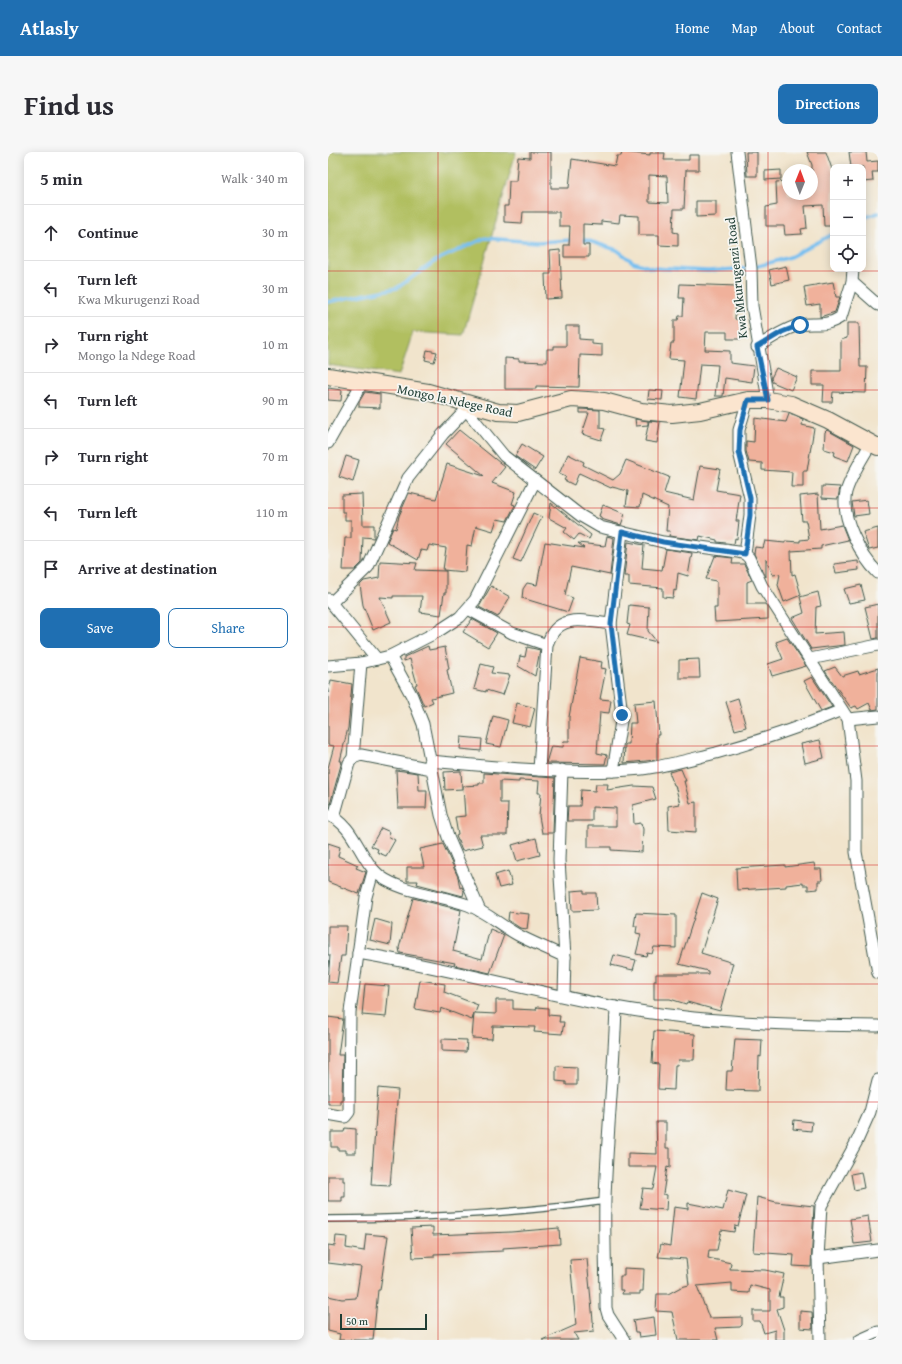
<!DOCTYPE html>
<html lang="en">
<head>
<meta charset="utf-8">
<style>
	:root { --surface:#fff; --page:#f7f7f7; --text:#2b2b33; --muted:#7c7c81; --line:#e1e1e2; --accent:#1f6fb2 }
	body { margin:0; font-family:"Gentium Book Plus",serif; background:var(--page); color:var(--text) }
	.controls { position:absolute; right:12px; top:12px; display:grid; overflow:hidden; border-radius:8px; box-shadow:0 2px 10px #0003 }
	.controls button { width:36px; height:36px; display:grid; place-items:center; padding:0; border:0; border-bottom:1px solid var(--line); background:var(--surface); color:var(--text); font:20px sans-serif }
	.compass { position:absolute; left:454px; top:12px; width:36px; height:36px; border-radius:50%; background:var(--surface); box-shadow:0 2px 10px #0003; rotate:1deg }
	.scale { position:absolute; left:12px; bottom:10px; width:87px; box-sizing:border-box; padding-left:4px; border:2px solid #1f3d34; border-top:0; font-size:11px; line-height:14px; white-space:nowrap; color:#1f3d34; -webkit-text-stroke:3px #f6f6f2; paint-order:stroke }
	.stop { position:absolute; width:12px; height:12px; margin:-9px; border:3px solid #1f6fb2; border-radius:50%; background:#fff }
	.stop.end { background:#1f6fb2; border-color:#fff; box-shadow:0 1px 4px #0008 }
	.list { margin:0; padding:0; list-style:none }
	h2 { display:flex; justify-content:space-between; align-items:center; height:52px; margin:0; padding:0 16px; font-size:17px }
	h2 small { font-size:13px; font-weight:400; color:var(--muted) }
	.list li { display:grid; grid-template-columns:26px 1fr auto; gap:12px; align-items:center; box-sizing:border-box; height:56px; padding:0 16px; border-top:1px solid var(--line) }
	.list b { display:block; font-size:15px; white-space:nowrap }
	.list p { margin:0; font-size:13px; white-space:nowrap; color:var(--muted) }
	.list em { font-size:13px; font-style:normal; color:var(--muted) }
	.actions { display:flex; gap:8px; padding:12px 16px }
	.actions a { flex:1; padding:9px 0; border:1px solid var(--accent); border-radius:8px; text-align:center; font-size:14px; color:var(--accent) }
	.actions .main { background:var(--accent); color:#fff }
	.icon { flex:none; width:22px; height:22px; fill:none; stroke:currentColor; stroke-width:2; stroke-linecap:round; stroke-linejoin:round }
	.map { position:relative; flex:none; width:550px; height:1188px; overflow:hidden; border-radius:8px }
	header { display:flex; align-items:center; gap:24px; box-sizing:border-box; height:56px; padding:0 20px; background:var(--accent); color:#fff }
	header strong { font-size:19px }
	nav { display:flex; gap:22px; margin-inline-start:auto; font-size:14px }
	.intro { display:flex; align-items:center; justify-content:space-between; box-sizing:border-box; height:96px; padding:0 24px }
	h1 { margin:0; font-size:28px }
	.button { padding:10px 18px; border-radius:8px; background:var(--accent); color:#fff; font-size:14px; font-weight:700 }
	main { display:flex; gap:24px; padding:0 24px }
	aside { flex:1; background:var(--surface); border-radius:8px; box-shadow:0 2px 10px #0003 }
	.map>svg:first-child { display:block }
	.green { fill:#b1bf61; stroke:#687e4a }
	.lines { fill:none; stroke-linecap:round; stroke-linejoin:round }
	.stream { stroke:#78c0f0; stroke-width:3.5 }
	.building { fill:#f0b19b; fill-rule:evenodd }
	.lane-casing { stroke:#3e564b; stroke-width:8 }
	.street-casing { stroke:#3e564b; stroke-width:13 }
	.secondary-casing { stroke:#3e564b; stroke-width:18 }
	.lane { stroke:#fff; stroke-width:5.5 }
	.street { stroke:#fff; stroke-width:11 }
	.secondary { stroke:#fbe5cf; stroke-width:16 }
	.route { stroke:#1f6fb2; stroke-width:5 }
	.grid { fill:none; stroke:#d62828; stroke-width:1; stroke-opacity:0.55 }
	.labels { text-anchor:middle; stroke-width:3.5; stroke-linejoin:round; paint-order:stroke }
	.street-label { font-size:13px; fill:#1f3d34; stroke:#f6f6f2 }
</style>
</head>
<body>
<header>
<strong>Atlasly</strong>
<nav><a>Home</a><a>Map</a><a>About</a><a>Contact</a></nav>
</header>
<div class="intro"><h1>Find us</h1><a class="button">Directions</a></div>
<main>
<aside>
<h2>5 min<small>Walk · 340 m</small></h2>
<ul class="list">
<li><svg class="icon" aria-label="ahead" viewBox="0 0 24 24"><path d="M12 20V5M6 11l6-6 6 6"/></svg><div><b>Continue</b></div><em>30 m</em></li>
<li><svg class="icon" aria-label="left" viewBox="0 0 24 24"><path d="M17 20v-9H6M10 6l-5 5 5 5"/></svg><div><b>Turn left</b><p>Kwa Mkurugenzi Road</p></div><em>30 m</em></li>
<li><svg class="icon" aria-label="right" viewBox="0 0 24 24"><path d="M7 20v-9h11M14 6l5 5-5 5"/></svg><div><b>Turn right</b><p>Mongo la Ndege Road</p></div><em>10 m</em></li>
<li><svg class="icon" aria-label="left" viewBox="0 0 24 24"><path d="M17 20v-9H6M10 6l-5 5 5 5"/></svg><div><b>Turn left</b></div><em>90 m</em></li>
<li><svg class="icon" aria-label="right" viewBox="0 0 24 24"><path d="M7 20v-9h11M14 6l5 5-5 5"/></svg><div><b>Turn right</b></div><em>70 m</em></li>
<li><svg class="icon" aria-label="left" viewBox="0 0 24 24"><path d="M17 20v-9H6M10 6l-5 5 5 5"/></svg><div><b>Turn left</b></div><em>110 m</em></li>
<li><svg class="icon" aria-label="arrive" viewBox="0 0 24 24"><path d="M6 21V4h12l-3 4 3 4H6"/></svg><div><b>Arrive at destination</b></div></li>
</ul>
<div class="actions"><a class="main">Save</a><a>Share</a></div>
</aside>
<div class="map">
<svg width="550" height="1188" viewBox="0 0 550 1188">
	<rect width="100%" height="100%" fill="#f6f6f2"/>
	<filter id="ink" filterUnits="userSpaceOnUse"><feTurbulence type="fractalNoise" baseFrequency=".025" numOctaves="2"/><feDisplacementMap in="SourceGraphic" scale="8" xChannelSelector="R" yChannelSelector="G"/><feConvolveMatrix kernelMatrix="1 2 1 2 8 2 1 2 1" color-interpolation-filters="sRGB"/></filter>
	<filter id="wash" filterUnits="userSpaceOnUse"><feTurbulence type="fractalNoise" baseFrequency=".012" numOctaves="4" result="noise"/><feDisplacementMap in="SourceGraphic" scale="16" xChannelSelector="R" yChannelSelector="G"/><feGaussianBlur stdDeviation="0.9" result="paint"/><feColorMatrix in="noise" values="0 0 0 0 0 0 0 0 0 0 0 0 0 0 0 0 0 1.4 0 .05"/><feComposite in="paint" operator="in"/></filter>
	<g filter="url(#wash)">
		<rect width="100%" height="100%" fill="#f1e4cc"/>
		<path class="green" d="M0,0H188L135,183L85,180L71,223L0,213Z"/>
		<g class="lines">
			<g class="stream">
				<path d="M535,66L550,61"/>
				<path d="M252,88H258L289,98L305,110L324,116L380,119L423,116L462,105L505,82"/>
				<path d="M0,150L69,136L109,108L157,86L209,90L246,88"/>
			</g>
		</g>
		<g id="blocks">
			<g class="building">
				<path d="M202,0H223V36H241L244,7L287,14L289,4H293L294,0L322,3V1H337L336,8H361V3H371V18H358L356,57H346L345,80L350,81V94L331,93V83H311V64L292,63L291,71L273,69V73L255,72V93H261V105H236V93H241L242,74H231V60H195L194,71L176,70V54H180L181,29H188L190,5L202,6ZM321,23L339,24L340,51L321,50Z"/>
				<path d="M418,0H429V24H419Z"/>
				<path d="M479,0H498L505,20V74H496L495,53L477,54L479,76L473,77L474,82L457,83L456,74H438V55L449,53L448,30L460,29V42H484V13Z"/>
				<path d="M521,0H538L539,10L550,9V20H544L545,29L535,30V15H523Z"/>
				<path d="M453,18V27L437,28V19Z"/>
				<path d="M368,49H388V64L368,65Z"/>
				<path d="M232,98L234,146L218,147L217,122H223L222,99Z"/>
				<path d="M458,114L461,128L444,132L441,118Z"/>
				<path d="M505,130L508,145H512L507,160L492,165V152L479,154L476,135Z"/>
				<path d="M352,132L409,134L407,167L413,168V187H399V180H378L377,198L402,199V211L426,214L424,230L397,226L395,244H387L390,213L372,212L368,247L352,245L356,208L341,207L343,191H346V168H350L351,164H355L356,146H351Z"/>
				<path d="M519,171H531L532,215H539L538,241L505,240L504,250H495L496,233H484V219H513V188L519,186Z"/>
				<path d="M238,174H251V187L264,188V192L274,193V204L252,203L251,235L208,234V237H177V206L191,207V209L219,210V197H226V194H238Z"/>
				<path d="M99,198L109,200L106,210L97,208Z"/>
				<path d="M448,216L469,225L463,238L444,230L443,226Z"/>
				<path d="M0,236L14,238L13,249L0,248Z"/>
				<path d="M321,238L335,239L334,248L320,247Z"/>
				<path d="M37,240L52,242V256L31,255V250Z"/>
				<path d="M252,257L272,258V276L277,277L273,288L254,282L261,261H252Z"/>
				<path d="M461,262L475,267L474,273L486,276L479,319H475V335H463L464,320L434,318V311L421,310L418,299V289L426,290L427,266L458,270Z"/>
				<path d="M307,267L320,269V273L308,274Z"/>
				<path d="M321,269L332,270L329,291L317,289Z"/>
				<path d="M131,278L177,315L164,331L188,340L184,352L187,353L179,369L169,367L165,379L148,374L144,394L139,393L137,420L115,418L118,396L101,393L99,399L93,398L90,408L59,390L65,376L68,377L71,364L81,341L108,347L119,312L156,324L118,292Z"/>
				<path d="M499,278L526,293L520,309L506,304L507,300L496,297L497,280Z"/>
				<path d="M194,292L215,305L207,318L187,304Z"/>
				<path d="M240,302L256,310L255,313L285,328L292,322L298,308L341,325L336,341L366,348L372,314L392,317L388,338L412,342L408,369H411L409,387L407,386L406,392L389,390V388L372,384L371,388L341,384L342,379H338L340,355L314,343L312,355L298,354L300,339L284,335L283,336L251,321L246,333L236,328L238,325L231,322Z"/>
				<path d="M18,304L31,308L25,330L11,325Z"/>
				<path d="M494,334L512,335L510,347L494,346Z"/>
				<path d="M34,342L35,373H46V386L35,385L34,411L27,418H15L17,386H23V368H17V360H14V343Z"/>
				<path d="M490,342L492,377L514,373L520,388L493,394V397L463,399L464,423L467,422L473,443L456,450L450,433L452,422L445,423L438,407V425L426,402L427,395L435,396L437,389L457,391V389L472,390V388L481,387L478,369H474L472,344Z"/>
				<path d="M539,348L541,362L526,364L524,350Z"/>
				<path d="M223,351L263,383L261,387L251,382L246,388L236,380L239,376L221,366Z"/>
				<path d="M275,353L297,362L293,373L273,367V365L271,364Z"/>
				<path d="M205,361L214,365L193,410L185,407Z"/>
				<path d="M550,376V396L541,398L535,380Z"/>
				<path d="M279,384L286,386L282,423L243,415L237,443L245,446L240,460L194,446L195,437L199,431L209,433L217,390L256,396L250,391L277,394Z"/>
				<path d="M300,390L316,393L314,416L334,418L338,397L364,401L360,424L350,421L348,439L346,438L345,446L335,445V436L301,433V424H296Z"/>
				<path d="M387,404L405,406L404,412H416L424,428L419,430V452H437L440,456V467L387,470L386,456H389V429L378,427Z"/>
				<path d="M52,409L89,411L87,418L118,419V441H116L113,463L92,460L94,444H65V446L52,445L63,470L45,478L35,453L32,433L36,429L51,426Z"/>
				<path d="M530,409L531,418L508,421L506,412Z"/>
				<path d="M533,433L537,448L521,451L516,437Z"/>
				<path d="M163,434L182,445L170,465L151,455Z"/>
				<path d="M490,440L493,454L488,455L487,482L516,480L517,493L483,497L464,466L476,461L472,445Z"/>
				<path d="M550,452V486L545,487L537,455Z"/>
				<path d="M301,453L321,455L320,479L329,490L299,483L302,473L299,472Z"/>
				<path d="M144,467L169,481L160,495L135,480Z"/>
				<path d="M459,486L478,514L444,524L440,512L455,507L448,490Z"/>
				<path d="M100,494L101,498L117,495L121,517L119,518L124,541L103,546L105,550L96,554L87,533L89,532L82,507L76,509V505Z"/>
				<path d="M199,495L212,498L207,524L190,514L192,504L197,505Z"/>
				<path d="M252,506L274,510L273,516L278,517L272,547L283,548L281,561L272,560L269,601L279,603L277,612L218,611L223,594L235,595L236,589H241V565Z"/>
				<path d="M371,507L372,526H351V508Z"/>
				<path d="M153,512L165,515L163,521L182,523L175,543L158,538V540L146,537Z"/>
				<path d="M507,515L514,524L530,519L531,522L550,516V557L544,558L541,551L530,557L528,554L523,556L497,519Z"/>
				<path d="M484,525L504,555L493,559L476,529Z"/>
				<path d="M3,528L24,532L20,576L12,609H14L1,656L0,616L6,594L0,593V543Z"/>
				<path d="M410,546L418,575L407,578L398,550Z"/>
				<path d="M328,549L331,583H329V608L296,611L297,592H301L302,571H308L306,551Z"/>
				<path d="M189,551L207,556L202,575L184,571Z"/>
				<path d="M165,564L180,568L173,595L158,592Z"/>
				<path d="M133,585L154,587L153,599L132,597Z"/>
				<path d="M492,588L496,606L477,611L473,592Z"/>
				<path d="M353,617L358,629H356L362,651L368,650V680L341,678L340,654L352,652L347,633H346L341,620Z"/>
				<path d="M68,618L90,621L91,638H99L98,656H70Z"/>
				<path d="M133,619L134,637L117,638L116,620Z"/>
				<path d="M156,621L227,626L225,681H214L211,664L213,641H210L211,629L191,628V630L172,629V651H180L179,683H152L155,694L134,699L128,684L130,683L127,665L137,664L135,634L151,633V631H156Z"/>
				<path d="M268,632H280L279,638L306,634L324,635L328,647L305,653L306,672L313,671L315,677L314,700L283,698V695H260V674H288V656L264,655V669H239L240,654H252L253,638L267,639Z"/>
				<path d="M53,676L62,680L60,684L67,688L58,704L49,700L50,697L43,694Z"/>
				<path d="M208,686L212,703L189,709L184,693Z"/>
				<path d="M0,691L12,695L10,704L30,713L28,716L38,720L31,742L0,730Z"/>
				<path d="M115,692L130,725L132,736L134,735L136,739L135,744L89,732L90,729H79V715H96L92,697Z"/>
				<path d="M486,711L487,717H493L494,729H490V737L480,738V733H475V731L458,733V735L409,738L408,716L457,713V715Z"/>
				<path d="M180,719L184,733L171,736L167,723Z"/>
				<path d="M256,738V741H268L269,758L244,759L243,739Z"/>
				<path d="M374,741L390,747L373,801L405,811L392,859L359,850L358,852L342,847H326V829H328V822H380V819L351,812Z"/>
				<path d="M85,746L133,758L125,799L154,807L162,777L176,783L162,821L126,813L127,811L72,801L71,796Z"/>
				<path d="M181,760L201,762L199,777L192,776L180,768Z"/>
				<path d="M308,761L348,763V796L326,795L324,802L319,801L318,804L308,802L313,782L308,781L309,774H306Z"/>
				<path d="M47,767L64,772L62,793L42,788Z"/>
				<path d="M0,774H19L17,804H13L9,831L0,830L2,803H0Z"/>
				<path d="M286,803L308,808L305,818L283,813Z"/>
				<path d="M92,828L117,832L116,840L150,853L147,861L168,862V848H185V857L208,858L209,855L220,856V863L232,864L231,870H236L234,882L206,880L207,875L165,874L164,887L144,886L146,861L144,868L113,856L112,861L87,857Z"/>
				<path d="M37,832L61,834L58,865L34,863Z"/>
				<path d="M0,865L15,867L10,903H15L14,948H12V952H0Z"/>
				<path d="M326,879L367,882L366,908H350L349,913H347L346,938L330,937L331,912L324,911Z"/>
				<path d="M114,887L139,888L138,900L114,899Z"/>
				<path d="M407,887L434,888L433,905L431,904L430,939L398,938L399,919H404Z"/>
				<path d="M228,914L249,915V933H238V930L228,929Z"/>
				<path d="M50,936L70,938L62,1034L43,1033Z"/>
				<path d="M466,968L484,970L483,979L465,977Z"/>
				<path d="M328,970H338V996H342V1016L339,1015L335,1042L339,1043L338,1058L312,1056L315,1036L325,1037L329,1015H300V1001L329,1002Z"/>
				<path d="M17,976L28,977V1001H18V998H10V995H3V980H16Z"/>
				<path d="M533,1020L536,1036L526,1038L523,1022Z"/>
				<path d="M0,1024H15V1029H17V1045H14V1049H0Z"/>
				<path d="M400,1038L418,1043L410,1074L407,1073L406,1080L393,1078L389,1098H381L380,1106L403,1111L402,1117L437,1118L456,1122L451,1145H455V1155L449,1157L456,1178V1188H447V1178L436,1181L432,1169H425V1159H442V1138L422,1133L421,1141L404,1140V1131L369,1134L381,1166L414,1165V1173L412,1175L387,1176L390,1188H350L344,1160L328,1159L329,1142H340L353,1135L361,1133L358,1107L330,1105L333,1092L342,1094L346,1055L360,1057V1051L395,1058Z"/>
				<path d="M429,1045L448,1050L486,1054L483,1115L465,1114L466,1103L425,1100Z"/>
				<path d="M540,1064L544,1090L526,1092L522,1067Z"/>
				<path d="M105,1075V1083L183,1080L231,1076L232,1092L175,1096V1099L106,1102V1105L85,1106L83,1076Z"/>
				<path d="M38,1082L60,1084L52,1138H50L45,1188H11L12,1182L0,1179V1144L14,1147L28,1146L33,1115L0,1111V1093L7,1094L8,1084L19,1085L18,1096L36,1099Z"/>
				<path d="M259,1107L266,1179L246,1181L250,1188H214L248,1173L242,1108Z"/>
				<path d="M296,1116L316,1117L315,1139H312V1142H294L295,1138H292V1124H296Z"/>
				<path d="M472,1159L484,1160L485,1177L472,1176Z"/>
				<path d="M326,1165L328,1183L311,1185L310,1180H307L305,1168Z"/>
			</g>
		</g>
	</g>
	<g filter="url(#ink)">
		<use href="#blocks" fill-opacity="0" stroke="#3e564b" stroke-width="1"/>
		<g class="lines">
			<g class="lane-casing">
				<path id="lane" d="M0,1067C92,1066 185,1062 277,1049"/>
			</g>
			<g class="street-casing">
				<g id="street">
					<path d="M409,0L423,116L424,154L440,248"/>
					<path d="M524,130L550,153"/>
					<path d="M429,195C442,187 456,177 471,173C488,170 496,176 513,165L524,130L525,117"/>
					<path d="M131,249L176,304L253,364L272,375L335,390L410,400L417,402L421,406L434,434L520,567L528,629V700L550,821"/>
					<path d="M0,291L35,229"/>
					<path d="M543,291C534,307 523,323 518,340C512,365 533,404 550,421"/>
					<path d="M417,402L422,363V346L411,300V278L420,248"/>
					<path d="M0,447L49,507"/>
					<path d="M3,451L40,415L80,326L115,282L138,258"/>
					<path d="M140,457L184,481L219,493"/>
					<path d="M62,504L84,544L95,572L113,663L120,685L152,759"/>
					<path d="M482,507L550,493"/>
					<path d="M0,514L33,511L62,504L109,480L132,465L147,448L207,329"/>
					<path d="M520,567L550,564"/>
					<path d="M25,606L33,511"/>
					<path d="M102,609C172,615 244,624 314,617C339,614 363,607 388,601C431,589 473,575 514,558"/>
					<path d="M211,618L219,493C229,460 256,469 283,472"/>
					<path d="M234,618L231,708L237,805L236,843"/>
					<path d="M285,619L294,563L283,472L294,380"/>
					<path d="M0,663C29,673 32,714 58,728C83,742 113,743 140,753C158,760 172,773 190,783C205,791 221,797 237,805"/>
					<path d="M6,665L21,611L25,606L33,603L104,617"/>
					<path d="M30,801C116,815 201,839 287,855C374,871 463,873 550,874"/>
					<path d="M288,855C286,919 279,983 277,1047C276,1083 278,1120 278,1156L280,1163L296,1188"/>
					<path d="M0,962L17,965L21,960L22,860L38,745L45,720"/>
					<path d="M490,1106L550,1098"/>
					<path d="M492,1188L490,1106L493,1054L529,989L542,960L550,928"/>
					<path d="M532,1188L550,1180"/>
				</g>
			</g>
			<g class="secondary-casing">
				<path id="secondary" d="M0,224L100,240L170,260L190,261L243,247L276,249L313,259L344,262L372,259L420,248H440L463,252L500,268L550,295"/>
			</g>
			<use href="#lane" class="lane"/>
			<use href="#street" class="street"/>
			<use href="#secondary" class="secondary"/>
		</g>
	</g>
	<g class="lines" filter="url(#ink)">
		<path class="route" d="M294,563L283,472L294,380L335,390L417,402L422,363V346L411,300L412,278L420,248H440L429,195L454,180L472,173"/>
	</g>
	<path class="grid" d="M110,0V1188M220,0V1188M330,0V1188M440,0V1188M0,119H550M0,238H550M0,356H550M0,475H550M0,594H550M0,713H550M0,832H550M0,950H550M0,1069H550"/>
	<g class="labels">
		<g class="street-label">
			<text transform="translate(408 126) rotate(-96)" y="5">Kwa Mkurugenzi Road</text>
			<text transform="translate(127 248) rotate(12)" y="5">Mongo la Ndege Road</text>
		</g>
	</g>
</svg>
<div class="controls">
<button>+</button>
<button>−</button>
<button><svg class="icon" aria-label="locate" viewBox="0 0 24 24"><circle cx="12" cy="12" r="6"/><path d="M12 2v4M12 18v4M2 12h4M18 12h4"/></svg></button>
</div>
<svg class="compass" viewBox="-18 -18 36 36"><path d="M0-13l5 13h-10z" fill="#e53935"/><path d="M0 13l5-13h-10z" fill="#7c7c81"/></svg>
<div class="scale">50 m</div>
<div class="stop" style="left:472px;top:173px"></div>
<div class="stop end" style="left:294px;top:563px"></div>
</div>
</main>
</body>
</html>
